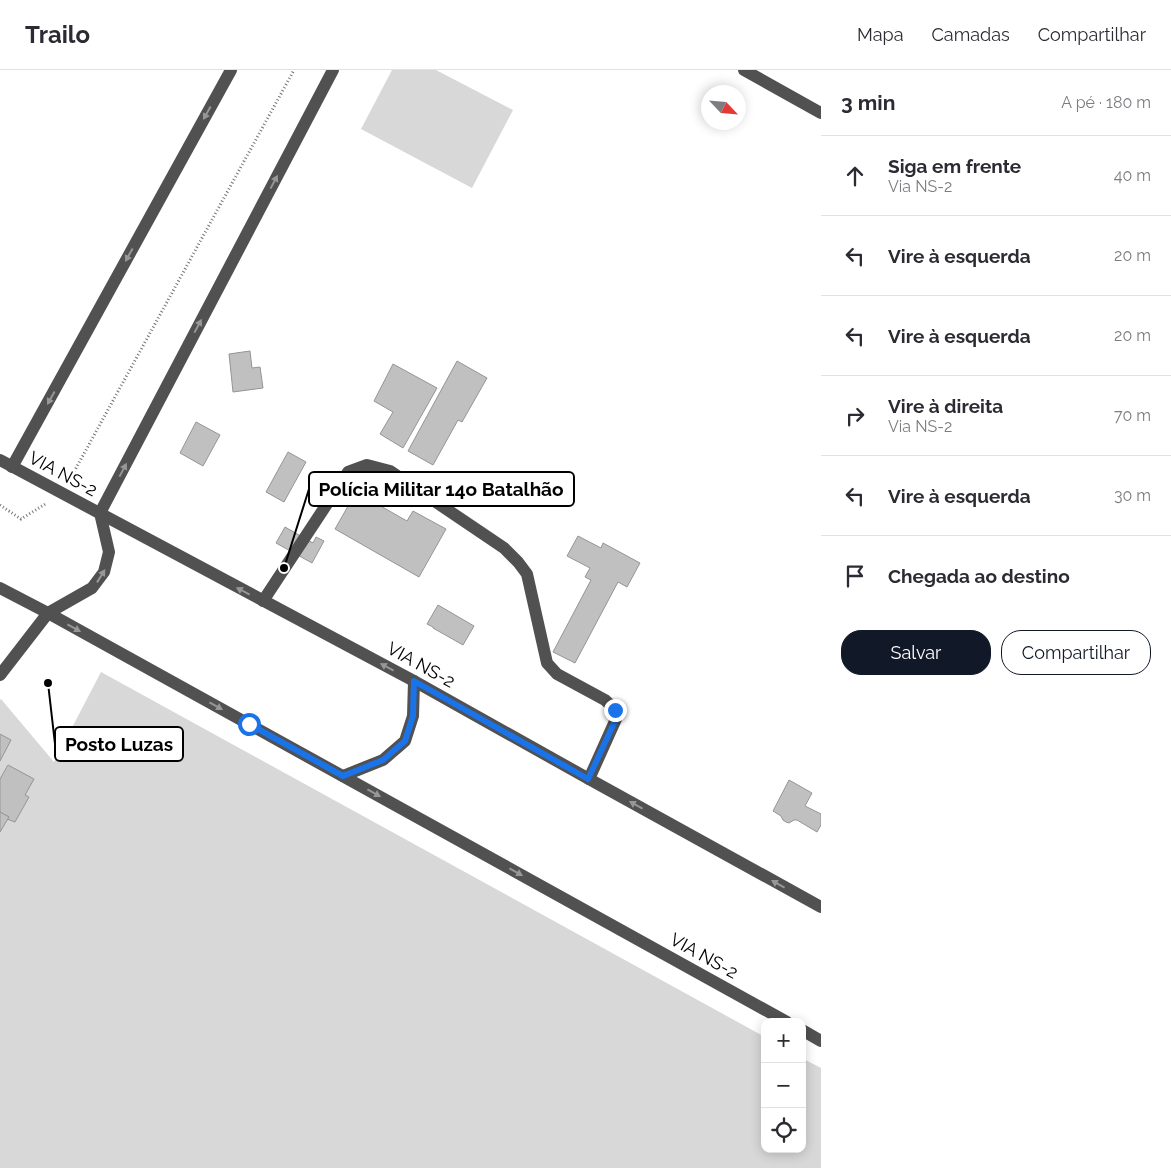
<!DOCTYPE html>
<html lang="pt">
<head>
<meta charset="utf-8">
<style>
	:root { --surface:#fff; --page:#f2f2f3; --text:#2b2b33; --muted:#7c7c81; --line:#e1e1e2; --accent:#111827 }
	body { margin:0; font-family:Raleway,sans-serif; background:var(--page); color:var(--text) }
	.controls { position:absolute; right:15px; bottom:15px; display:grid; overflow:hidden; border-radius:10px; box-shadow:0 2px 12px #0003 }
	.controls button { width:45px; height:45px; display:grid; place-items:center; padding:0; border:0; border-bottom:1px solid var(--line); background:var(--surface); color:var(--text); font:25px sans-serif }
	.compass { position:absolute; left:701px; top:15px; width:45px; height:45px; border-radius:50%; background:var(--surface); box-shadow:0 2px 12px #0003; rotate:116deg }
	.stop { position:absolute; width:15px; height:15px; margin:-11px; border:4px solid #1a73e8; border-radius:50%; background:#fff }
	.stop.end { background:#1a73e8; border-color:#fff; box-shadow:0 1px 5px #0008 }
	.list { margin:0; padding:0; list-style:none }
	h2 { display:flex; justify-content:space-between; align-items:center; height:65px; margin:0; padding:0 20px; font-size:21px }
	h2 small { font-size:16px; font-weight:400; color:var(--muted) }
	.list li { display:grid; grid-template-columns:32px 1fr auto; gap:15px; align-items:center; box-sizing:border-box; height:80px; padding:0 20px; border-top:1px solid var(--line) }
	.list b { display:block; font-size:19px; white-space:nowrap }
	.list p { margin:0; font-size:16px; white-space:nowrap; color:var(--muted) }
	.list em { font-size:16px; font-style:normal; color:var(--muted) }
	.actions { display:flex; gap:10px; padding:15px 20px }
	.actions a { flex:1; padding:11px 0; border:1px solid var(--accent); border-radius:20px; text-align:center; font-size:18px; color:var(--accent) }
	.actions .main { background:var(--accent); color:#fff }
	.icon { flex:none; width:28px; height:28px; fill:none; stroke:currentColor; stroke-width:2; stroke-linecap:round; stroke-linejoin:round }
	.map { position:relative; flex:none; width:821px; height:1098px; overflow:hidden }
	header { display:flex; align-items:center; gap:30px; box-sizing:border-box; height:70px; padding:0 25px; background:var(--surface); border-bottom:1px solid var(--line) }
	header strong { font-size:24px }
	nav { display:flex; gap:28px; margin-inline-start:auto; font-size:18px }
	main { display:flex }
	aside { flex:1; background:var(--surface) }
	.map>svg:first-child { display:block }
	.green { fill:#d8d8d8 }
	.building { fill:#c0c0c0; stroke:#959595 }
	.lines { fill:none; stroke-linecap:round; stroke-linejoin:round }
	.path { stroke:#737373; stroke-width:3; stroke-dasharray:1 2.5; stroke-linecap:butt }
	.minor { stroke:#515151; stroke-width:12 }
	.oneway { fill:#979797 }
	.route { stroke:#1a73e8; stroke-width:6 }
	.labels { text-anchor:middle; stroke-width:4.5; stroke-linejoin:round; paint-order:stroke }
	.street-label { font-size:18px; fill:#000; stroke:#fff }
	.leader { fill:none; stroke:#000; stroke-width:2 }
	.callout-dot { fill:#000; stroke:#fff; stroke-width:2 }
	.callout { fill:#fff; stroke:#000; stroke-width:2 }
	.callout-label { font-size:19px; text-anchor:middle; font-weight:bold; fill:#000 }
</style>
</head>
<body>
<header>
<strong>Trailo</strong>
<nav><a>Mapa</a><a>Camadas</a><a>Compartilhar</a></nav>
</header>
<main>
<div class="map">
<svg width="821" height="1098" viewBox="0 0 821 1098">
	<rect width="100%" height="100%" fill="#fff"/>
	<g class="green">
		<path d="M392,0H436L513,40L472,118L361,59Z"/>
		<path d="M101,602L765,967V1079H802V988L821,998V1098H0V630L1,629L54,692Z"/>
	</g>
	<g class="building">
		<path d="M250,281L252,298L260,297L263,318L233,322L229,284Z"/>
		<path d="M457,291L487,308L462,352L458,350L433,395L408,381Z"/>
		<path d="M393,294L437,318L403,378L380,364L393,342L374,331Z"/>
		<path d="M196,352L220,365L203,396L180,383Z"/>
		<path d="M288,382L306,392L284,432L266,422Z"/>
		<path d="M356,422L407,451L413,441L446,459L419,507L335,459Z"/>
		<path d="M285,457L313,473L316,467L324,471L312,493L276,473Z"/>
		<path d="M578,466L601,478L603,473L640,493L627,517L618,512L575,593L553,582L591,510L585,507L590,498L567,486Z"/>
		<path d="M438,535L474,556L463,575L433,558V557L427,554Z"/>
		<path d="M0,664L11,670L0,691Z"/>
		<path d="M8,695L34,709L25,725L29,727L15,752L7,749L9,747L0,742V709Z"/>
		<path d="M789,710L812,723L805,736L821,744V755L817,762L797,750H794L789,753L786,752L783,750L781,746L773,741Z"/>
		<path d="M0,742L9,747L0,762Z"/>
	</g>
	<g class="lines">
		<g class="path">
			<path d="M69,411L294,0"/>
			<path d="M0,435L21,449L47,433"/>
		</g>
		<g class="minor">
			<path d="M744,0L821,43"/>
			<path d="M0,390L414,611L589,709L821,837"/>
			<path d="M12,397L231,0"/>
			<path d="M0,518L48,543L787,952"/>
			<path d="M263,531L348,402L367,395L390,401L504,478L518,492L527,504L547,593L557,604L605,630L615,639L616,649L589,709"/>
			<path d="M0,605L48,543L92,518L104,502L109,482L100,443L333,0"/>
			<path d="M343,706L383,690L405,671L413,646L414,611"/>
			<path d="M802,960L821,971"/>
		</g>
	</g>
	<defs><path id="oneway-solid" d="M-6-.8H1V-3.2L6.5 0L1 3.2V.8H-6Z" transform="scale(1.25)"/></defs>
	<g class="oneway">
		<use href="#oneway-solid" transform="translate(207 43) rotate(119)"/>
		<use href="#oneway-solid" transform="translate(274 112) rotate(-62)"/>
		<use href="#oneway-solid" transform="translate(129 185) rotate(119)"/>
		<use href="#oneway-solid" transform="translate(198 256) rotate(-62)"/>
		<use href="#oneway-solid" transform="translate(51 328) rotate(119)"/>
		<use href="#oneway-solid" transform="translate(123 400) rotate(-62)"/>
		<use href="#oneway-solid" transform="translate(101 506) rotate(-58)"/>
		<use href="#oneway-solid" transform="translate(243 521) rotate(-152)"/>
		<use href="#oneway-solid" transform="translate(74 558) rotate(29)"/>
		<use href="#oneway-solid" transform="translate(387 597) rotate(-152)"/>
		<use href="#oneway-solid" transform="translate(216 636) rotate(29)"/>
		<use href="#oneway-solid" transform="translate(374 723) rotate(29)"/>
		<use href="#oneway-solid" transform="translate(636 735) rotate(-151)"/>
		<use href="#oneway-solid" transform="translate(516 802) rotate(29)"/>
		<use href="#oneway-solid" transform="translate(778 814) rotate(-151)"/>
	</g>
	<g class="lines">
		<path class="route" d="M249,654L343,706L383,690L405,671L413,646L414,611L588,709L616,649L615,640"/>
	</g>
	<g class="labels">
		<g class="street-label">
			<text transform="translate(63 404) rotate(28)" y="6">VIA NS-2</text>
			<text transform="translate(421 595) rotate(29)" y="6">VIA NS-2</text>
			<text transform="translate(704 886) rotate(29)" y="6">VIA NS-2</text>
		</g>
	</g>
	<path class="leader" d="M284 498L309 419M48 613L55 674"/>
	<g class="callout-dot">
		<circle cx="284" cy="498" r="5"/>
		<circle cx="48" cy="613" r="5"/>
	</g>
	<g class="callout">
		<rect x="309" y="402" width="265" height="34" rx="5"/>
		<rect x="55" y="657" width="128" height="34" rx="5"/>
	</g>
	<g class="callout-label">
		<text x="441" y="426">Polícia Militar 14o Batalhão</text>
		<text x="119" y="681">Posto Luzas</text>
	</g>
</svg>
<div class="controls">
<button>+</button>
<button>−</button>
<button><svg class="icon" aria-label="locate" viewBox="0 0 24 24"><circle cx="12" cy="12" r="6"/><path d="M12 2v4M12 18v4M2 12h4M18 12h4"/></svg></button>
</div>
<svg class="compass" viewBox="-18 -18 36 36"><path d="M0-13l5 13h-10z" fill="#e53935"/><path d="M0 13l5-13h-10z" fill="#7c7c81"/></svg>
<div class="stop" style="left:249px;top:654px"></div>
<div class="stop end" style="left:615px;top:640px"></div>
</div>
<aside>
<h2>3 min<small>A pé · 180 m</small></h2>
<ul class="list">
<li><svg class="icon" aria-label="ahead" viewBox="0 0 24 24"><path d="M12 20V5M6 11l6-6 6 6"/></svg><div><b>Siga em frente</b><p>Via NS-2</p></div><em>40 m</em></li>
<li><svg class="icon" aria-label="left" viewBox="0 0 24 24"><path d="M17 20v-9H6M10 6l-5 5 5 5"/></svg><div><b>Vire à esquerda</b></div><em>20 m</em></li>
<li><svg class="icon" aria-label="left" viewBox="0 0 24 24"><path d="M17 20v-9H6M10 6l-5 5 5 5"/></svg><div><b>Vire à esquerda</b></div><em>20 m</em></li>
<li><svg class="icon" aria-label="right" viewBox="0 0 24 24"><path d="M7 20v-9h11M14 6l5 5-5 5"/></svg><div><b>Vire à direita</b><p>Via NS-2</p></div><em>70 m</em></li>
<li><svg class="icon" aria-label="left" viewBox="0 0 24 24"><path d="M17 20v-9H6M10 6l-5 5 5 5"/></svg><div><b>Vire à esquerda</b></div><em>30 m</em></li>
<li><svg class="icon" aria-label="arrive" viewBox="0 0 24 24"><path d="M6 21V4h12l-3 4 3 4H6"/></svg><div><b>Chegada ao destino</b></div></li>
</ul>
<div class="actions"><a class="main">Salvar</a><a>Compartilhar</a></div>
</aside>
</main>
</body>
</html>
